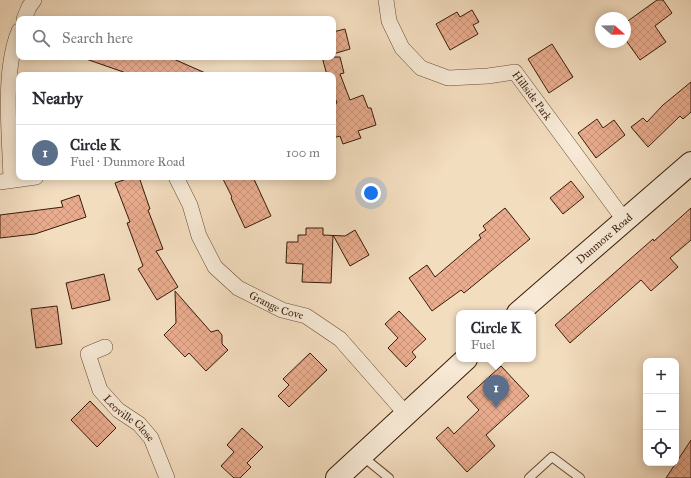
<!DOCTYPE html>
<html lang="en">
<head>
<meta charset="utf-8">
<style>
	:root { --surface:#fff; --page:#f2f2f3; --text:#2b2b33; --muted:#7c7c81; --line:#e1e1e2; --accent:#7c3aed }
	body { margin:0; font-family:"IM FELL Great Primer",serif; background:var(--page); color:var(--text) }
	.controls { position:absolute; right:12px; bottom:12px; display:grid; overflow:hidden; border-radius:8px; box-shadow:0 2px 10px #0003 }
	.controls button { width:36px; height:36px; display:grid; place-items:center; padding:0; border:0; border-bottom:1px solid var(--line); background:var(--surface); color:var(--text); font:20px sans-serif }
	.compass { position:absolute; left:595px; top:12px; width:36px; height:36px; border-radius:50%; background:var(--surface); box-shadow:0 2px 10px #0003; rotate:110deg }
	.you { position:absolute; left:371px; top:193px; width:14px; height:14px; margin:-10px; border:3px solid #fff; border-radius:50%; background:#1a73e8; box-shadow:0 0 0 6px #1a73e833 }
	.badge { display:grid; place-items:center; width:26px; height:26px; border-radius:50%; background:var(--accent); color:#fff; font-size:13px; font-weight:700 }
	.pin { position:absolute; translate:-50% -33px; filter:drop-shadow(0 1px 2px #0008) }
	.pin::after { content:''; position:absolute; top:21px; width:14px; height:12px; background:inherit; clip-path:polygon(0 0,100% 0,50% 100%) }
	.popup { position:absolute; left:456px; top:310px; width:80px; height:52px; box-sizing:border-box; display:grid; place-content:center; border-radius:8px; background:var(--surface); filter:drop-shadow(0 1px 3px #0005); font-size:13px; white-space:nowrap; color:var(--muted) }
	.popup b { font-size:15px; color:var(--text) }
	.popup::after { content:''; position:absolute; left:50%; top:100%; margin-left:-8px; border:8px solid transparent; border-top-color:var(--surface) }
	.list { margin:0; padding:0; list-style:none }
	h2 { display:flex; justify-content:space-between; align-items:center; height:52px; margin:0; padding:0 16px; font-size:17px }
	h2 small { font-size:13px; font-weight:400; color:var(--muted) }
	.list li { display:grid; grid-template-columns:26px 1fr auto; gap:12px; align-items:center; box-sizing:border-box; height:56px; padding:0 16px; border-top:1px solid var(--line) }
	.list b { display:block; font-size:15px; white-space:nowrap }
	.list p { margin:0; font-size:13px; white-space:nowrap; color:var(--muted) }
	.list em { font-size:13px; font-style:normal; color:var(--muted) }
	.icon { flex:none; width:22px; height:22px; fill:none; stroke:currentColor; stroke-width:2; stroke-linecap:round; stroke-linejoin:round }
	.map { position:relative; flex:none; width:691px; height:478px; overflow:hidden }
	.search { position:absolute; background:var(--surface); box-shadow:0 2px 10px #0003; left:16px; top:16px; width:320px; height:44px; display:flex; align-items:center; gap:10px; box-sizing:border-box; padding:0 14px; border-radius:8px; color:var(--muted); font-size:15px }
	.panel { position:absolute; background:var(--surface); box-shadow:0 2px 10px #0003; left:16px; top:72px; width:320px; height:108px; border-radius:8px }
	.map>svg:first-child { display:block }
	.building { fill:url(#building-cross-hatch); stroke:#381b08 }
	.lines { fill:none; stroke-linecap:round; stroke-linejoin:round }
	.lane-casing { stroke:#674c36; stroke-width:10 }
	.street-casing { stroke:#674c36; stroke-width:16 }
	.secondary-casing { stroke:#381b08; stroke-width:24 }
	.lane { stroke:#f7e9d5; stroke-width:8 }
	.street { stroke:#f7e9d5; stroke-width:15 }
	.secondary { stroke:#f7e9d5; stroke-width:22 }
	.labels { text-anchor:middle; stroke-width:4; stroke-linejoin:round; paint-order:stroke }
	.street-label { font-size:11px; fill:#381b08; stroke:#f7e9d5 }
</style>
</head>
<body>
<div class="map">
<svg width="691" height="478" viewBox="0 0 691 478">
	<defs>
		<pattern id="building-cross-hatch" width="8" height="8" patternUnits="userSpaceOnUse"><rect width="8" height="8" fill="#e9ac8e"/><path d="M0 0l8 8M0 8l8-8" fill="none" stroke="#c99379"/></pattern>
	</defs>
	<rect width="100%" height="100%" fill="#f3ddbf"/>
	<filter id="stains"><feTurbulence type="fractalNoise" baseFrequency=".005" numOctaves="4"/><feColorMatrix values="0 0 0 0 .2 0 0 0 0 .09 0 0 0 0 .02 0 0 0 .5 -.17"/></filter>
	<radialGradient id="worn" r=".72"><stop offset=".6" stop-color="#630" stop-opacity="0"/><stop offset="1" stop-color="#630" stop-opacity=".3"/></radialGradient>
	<g class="building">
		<path d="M657,0H663L672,13L655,26L666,42L640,60L625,39V23Z"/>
		<path d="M472,10L479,22L473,25L478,34L450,50L436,24L457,12L460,17Z"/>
		<path d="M345,29L350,49L333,54V32Z"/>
		<path d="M552,44L573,77L549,93L528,59Z"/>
		<path d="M87,57H169L210,75H132L86,59Z"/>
		<path d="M322,57H340L344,73L340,74L350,100L363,95L368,108H371L376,125L358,131L361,138L343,144L340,136L333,138V105L337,103L333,92V75H327Z"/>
		<path d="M691,82V112L683,119L680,116L648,147L631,127L643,118L647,122L663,105Z"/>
		<path d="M597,119L603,128L614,120L625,135L596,158L578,133Z"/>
		<path d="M132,177H139L150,209L148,210L163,249L156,251L178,287L157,300L138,269L143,266L127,223L130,222L115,183Z"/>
		<path d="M222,177H253L271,216L245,228L231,198L232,197Z"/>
		<path d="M571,181L584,197L563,214L550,198Z"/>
		<path d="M79,195L86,217L35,234L0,238V215L63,207L61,201Z"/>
		<path d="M505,208L530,239L464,293L461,290L432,311L409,278L427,265L435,277L481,238L479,235L486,230L483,226Z"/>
		<path d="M691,208V240L670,258L678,267L651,291L641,280L570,343L555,325L653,239L654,241Z"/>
		<path d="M306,228H323V235L345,236L355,230L369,255L350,266L333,235L331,283L302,282L303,264L286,263L287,242H298V235H306Z"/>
		<path d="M104,274L110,300L72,309L66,283Z"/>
		<path d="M175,291L211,332L218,330L222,335V344L228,350L206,371L189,353L185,357L164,335L176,323Z"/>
		<path d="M57,306L62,344L36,348L31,309Z"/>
		<path d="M399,311L426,339L412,352L416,357L406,367L388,348L398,338L385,324Z"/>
		<path d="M310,353L327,370L289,407L278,396L289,385L283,379Z"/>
		<path d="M501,366L529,396L486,435L495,446L467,472L436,438L448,427L454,434L479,410L467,397Z"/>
		<path d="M90,401L116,428L97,447L71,420Z"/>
		<path d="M242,428L263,447L247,463L251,467L240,478H234L221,466L234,452L227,445Z"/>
		<path d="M691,440V478H666Z"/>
	</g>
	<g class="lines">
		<g class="lane-casing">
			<g id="lane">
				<path d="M362,456L389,478"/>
				<path d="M529,478L552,457L580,478"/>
			</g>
		</g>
		<g class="street-casing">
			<g id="street">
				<path id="s1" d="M386,0L389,21L402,48L421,68L448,78L488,76L515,72L625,221"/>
				<path d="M24,19L29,7L34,0"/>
				<path id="s2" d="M176,177L190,205L199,236L215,267L238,288L282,310L306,316L340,339L406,414"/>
				<path d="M11,180C10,136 2,72 19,31"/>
				<path d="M0,182L36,177"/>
				<path id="s3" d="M105,347L88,354L100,390L118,410L139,424L151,438L167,478"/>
			</g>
		</g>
		<g class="secondary-casing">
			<g id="secondary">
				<path id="s4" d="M518,313L691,163"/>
				<path d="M337,478L466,359"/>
			</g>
		</g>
		<use href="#lane" class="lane"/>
		<use href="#street" class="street"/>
		<use href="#secondary" class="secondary"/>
	</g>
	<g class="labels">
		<g class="street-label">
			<text dy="4" stroke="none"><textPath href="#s1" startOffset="204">Hillside Park</textPath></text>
			<text dy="4" stroke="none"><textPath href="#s4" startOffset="114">Dunmore Road</textPath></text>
			<text dy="4" stroke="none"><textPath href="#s2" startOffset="172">Grange Cove</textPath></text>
			<text dy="4" stroke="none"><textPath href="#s3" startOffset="97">Leoville Close</textPath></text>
		</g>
	</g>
	<rect width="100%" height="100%" filter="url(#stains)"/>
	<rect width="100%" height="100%" fill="url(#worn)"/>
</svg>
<div class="controls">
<button>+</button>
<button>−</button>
<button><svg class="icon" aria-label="locate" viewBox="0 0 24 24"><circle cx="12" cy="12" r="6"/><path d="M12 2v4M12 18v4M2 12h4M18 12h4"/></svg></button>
</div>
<svg class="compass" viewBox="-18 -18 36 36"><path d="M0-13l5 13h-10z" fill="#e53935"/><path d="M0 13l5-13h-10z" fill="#7c7c81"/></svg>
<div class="you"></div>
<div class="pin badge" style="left:496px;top:408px;background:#5c6f8a">1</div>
<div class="popup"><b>Circle K</b>Fuel</div>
<div class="search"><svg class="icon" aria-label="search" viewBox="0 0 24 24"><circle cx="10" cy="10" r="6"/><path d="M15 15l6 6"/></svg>Search here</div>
<section class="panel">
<h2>Nearby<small></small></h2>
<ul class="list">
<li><span class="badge" style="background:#5c6f8a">1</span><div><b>Circle K</b><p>Fuel · Dunmore Road</p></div><em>100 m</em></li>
</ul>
</section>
</div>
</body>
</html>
